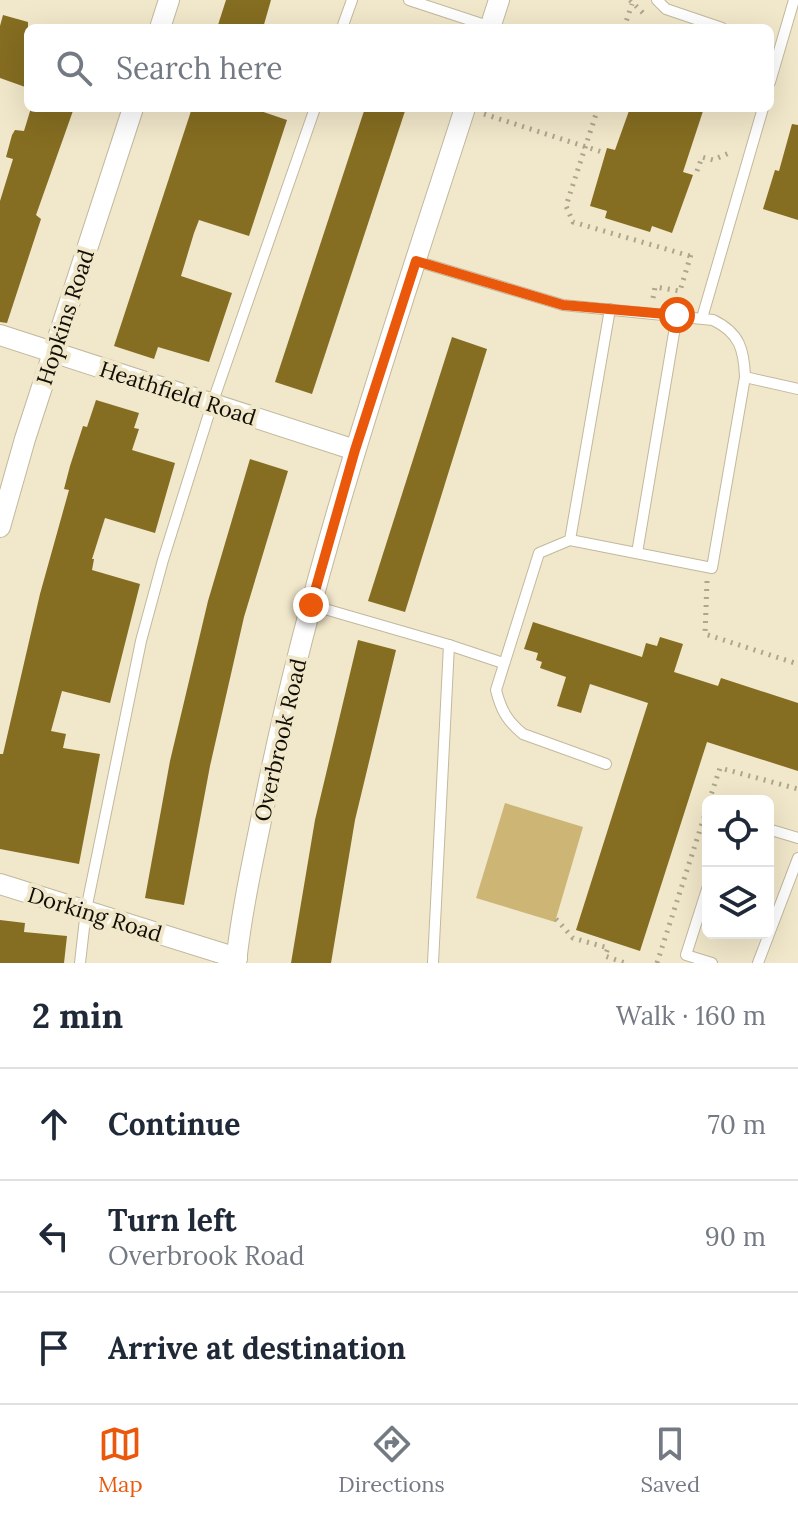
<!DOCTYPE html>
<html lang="en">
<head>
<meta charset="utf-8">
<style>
	:root { --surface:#fff; --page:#f6f6f7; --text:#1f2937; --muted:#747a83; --line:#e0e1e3; --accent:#ea580c }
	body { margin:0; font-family:Lora,serif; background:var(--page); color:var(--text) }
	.controls { position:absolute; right:24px; bottom:24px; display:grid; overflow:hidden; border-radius:12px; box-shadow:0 8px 32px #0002 }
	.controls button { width:72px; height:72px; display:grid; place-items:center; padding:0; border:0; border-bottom:2px solid var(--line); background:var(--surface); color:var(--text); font:40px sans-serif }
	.stop { position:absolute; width:24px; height:24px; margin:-18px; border:6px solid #ea580c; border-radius:50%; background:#fff }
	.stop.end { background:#ea580c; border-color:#fff; box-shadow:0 2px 8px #0008 }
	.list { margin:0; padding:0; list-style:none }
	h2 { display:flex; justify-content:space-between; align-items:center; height:104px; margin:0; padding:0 32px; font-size:34px }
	h2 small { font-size:26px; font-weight:400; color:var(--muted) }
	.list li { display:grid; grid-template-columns:52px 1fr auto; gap:24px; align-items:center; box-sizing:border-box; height:112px; padding:0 32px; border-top:2px solid var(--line) }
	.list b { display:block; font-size:30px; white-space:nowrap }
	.list p { margin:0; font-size:26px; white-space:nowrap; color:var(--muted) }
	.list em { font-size:26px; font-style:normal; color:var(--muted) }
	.icon { flex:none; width:44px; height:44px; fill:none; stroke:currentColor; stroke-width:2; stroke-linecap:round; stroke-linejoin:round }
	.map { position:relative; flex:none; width:798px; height:963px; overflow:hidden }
	.search { position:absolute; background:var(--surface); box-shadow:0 8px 32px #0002; left:24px; right:24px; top:24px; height:88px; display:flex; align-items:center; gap:20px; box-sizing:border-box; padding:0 28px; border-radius:12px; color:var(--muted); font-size:30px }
	.sheet { height:440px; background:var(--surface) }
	nav { display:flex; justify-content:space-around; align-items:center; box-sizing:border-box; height:112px; border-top:2px solid var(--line); background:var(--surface); font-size:22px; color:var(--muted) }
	nav a { display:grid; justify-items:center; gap:4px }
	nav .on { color:var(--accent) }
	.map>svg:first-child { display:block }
	.green { fill:#cdb675 }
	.building { fill:#856d21 }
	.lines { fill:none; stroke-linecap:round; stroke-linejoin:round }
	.lane-casing { stroke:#c2b89d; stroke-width:12 }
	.street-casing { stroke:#c2b89d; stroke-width:22 }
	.path { stroke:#ada58e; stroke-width:5; stroke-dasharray:2 6; stroke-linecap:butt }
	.lane { stroke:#fff; stroke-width:10 }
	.street { stroke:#fff; stroke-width:20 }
	.route { stroke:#ea580c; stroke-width:10 }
	.labels { text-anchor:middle; stroke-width:8; stroke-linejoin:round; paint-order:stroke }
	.street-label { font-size:22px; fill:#110e05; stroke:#f1e7ca }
</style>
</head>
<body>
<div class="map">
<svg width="798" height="963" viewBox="0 0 798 963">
	<rect width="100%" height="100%" fill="#f1e7ca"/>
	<path class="green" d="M505,803L583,827L555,922L476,898Z"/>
	<g class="building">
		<path d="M226,0H271L263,28H217Z"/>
		<path d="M3,15L28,22V88L0,78V26Z"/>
		<path d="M31,108H74L36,215L41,219L7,323L0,322V201L13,159L6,157L12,135L15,130L24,131Z"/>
		<path d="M192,108H252L287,120L249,236L199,220L194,233L181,276L232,293L209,362L158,347L154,359L114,346Z"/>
		<path d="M365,108H406L312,394L275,382Z"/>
		<path d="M630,108H704L683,172L693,175L672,233L652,226L650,232L605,218L607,211L590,206L607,148L615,150Z"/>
		<path d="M792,124L798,125V220L763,209L775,170L779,171Z"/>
		<path d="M452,337L487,349L405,612L368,601Z"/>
		<path d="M96,400L139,413L134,428L139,429L132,450L175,463L155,533L105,518L92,559H94L92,570L140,584L110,703L62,691L51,731L66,734L63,748L100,754L79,864L0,849V754H3L40,594L69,490L64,489L70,466L83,426L87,427Z"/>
		<path d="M250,459L288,471L244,617L210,766L184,905L145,898L170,761L208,601Z"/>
		<path d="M533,622L642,657L646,643L657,646L660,637L683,644L674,672L718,686L721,678L798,703V771L707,742L640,951L576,930L648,703L590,684L581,713L557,706L566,677L540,668L542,662L536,660L538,653L524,649Z"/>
		<path d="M358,640L396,650L355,820L331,963H291L315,820Z"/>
		<path d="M0,920L25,923L24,932L67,936L64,963H0Z"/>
	</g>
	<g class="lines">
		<g class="lane-casing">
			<g id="lane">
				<path d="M409,0L491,27"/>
				<path d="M657,0L666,9L722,28"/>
				<path d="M342,28L352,0"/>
				<path d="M770,82L794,0"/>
				<path d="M416,261L563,305L713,320C740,333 744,350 745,377L712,568L570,540"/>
				<path d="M702,318L763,108"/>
				<path d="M745,377L798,389"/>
				<path d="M637,553L677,315"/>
				<path d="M311,605L449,645L433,963"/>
				<path d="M449,645L503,663"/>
				<path d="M606,764L523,734C507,721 501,710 496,690L539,553L570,540L610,309"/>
				<path d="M768,829L798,838"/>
				<path d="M708,886L686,955L712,963"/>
				<path d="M80,963L86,910L141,641L163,560L212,404L315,108"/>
				<path d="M758,963L798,858"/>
			</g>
		</g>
		<g class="street-casing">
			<g id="street">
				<path d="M160,28L169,0"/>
				<path d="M490,28L499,0"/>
				<path d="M0,335L355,450"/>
				<path d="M0,527L25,439L133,108"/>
				<path d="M0,884L237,958"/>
				<path d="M236,963C242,907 255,851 266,796C313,562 392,335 465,108"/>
			</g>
		</g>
		<g class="path">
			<path d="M630,0L644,14"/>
			<path d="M624,28L632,4"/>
			<path d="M598,108L566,206L573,222L690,256"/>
			<path d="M484,114L605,153"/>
			<path d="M697,171L702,157L713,160L729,153L730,150"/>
			<path d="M653,298L655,287L680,291L692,251"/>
			<path d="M707,581L705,634L798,664"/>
			<path d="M709,801L720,768L798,789"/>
			<path d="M556,919L573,938L608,948L605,956L625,963"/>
			<path d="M657,963L708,805"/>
		</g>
		<use href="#lane" class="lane"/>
		<use href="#street" class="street"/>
	</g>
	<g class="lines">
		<path class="route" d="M311,605L355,450L416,261L563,305L677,315"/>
	</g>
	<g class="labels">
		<g class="street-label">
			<text transform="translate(65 317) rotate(-72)" y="8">Hopkins Road</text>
			<text transform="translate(178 393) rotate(18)" y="8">Heathfield Road</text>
			<text transform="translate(280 740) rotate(-77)" y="8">Overbrook Road</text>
			<text transform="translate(95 914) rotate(17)" y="8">Dorking Road</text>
		</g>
	</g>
</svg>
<div class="controls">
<button><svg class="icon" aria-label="locate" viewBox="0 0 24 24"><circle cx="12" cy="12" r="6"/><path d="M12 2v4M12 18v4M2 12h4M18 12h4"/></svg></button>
<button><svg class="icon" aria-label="layers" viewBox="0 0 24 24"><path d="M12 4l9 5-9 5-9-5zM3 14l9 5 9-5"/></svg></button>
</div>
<div class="stop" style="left:677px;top:315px"></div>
<div class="stop end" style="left:311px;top:605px"></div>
<div class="search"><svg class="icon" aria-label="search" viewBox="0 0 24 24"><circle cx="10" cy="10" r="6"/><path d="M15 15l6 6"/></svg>Search here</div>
</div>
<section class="sheet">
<h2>2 min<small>Walk · 160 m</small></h2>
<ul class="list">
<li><svg class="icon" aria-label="ahead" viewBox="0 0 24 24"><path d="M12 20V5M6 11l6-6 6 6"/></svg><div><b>Continue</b></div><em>70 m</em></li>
<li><svg class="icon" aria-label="left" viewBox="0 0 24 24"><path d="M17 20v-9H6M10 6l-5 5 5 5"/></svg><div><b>Turn left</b><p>Overbrook Road</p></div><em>90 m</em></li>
<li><svg class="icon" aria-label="arrive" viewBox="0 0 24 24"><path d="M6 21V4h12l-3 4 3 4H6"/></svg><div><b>Arrive at destination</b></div></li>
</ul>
</section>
<nav>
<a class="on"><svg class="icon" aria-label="map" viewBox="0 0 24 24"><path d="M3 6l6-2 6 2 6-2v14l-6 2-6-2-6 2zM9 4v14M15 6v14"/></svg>Map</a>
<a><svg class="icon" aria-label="directions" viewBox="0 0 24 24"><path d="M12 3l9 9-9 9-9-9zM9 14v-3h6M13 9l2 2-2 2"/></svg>Directions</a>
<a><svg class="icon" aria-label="saved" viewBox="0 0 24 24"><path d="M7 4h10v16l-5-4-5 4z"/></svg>Saved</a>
</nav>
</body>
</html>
